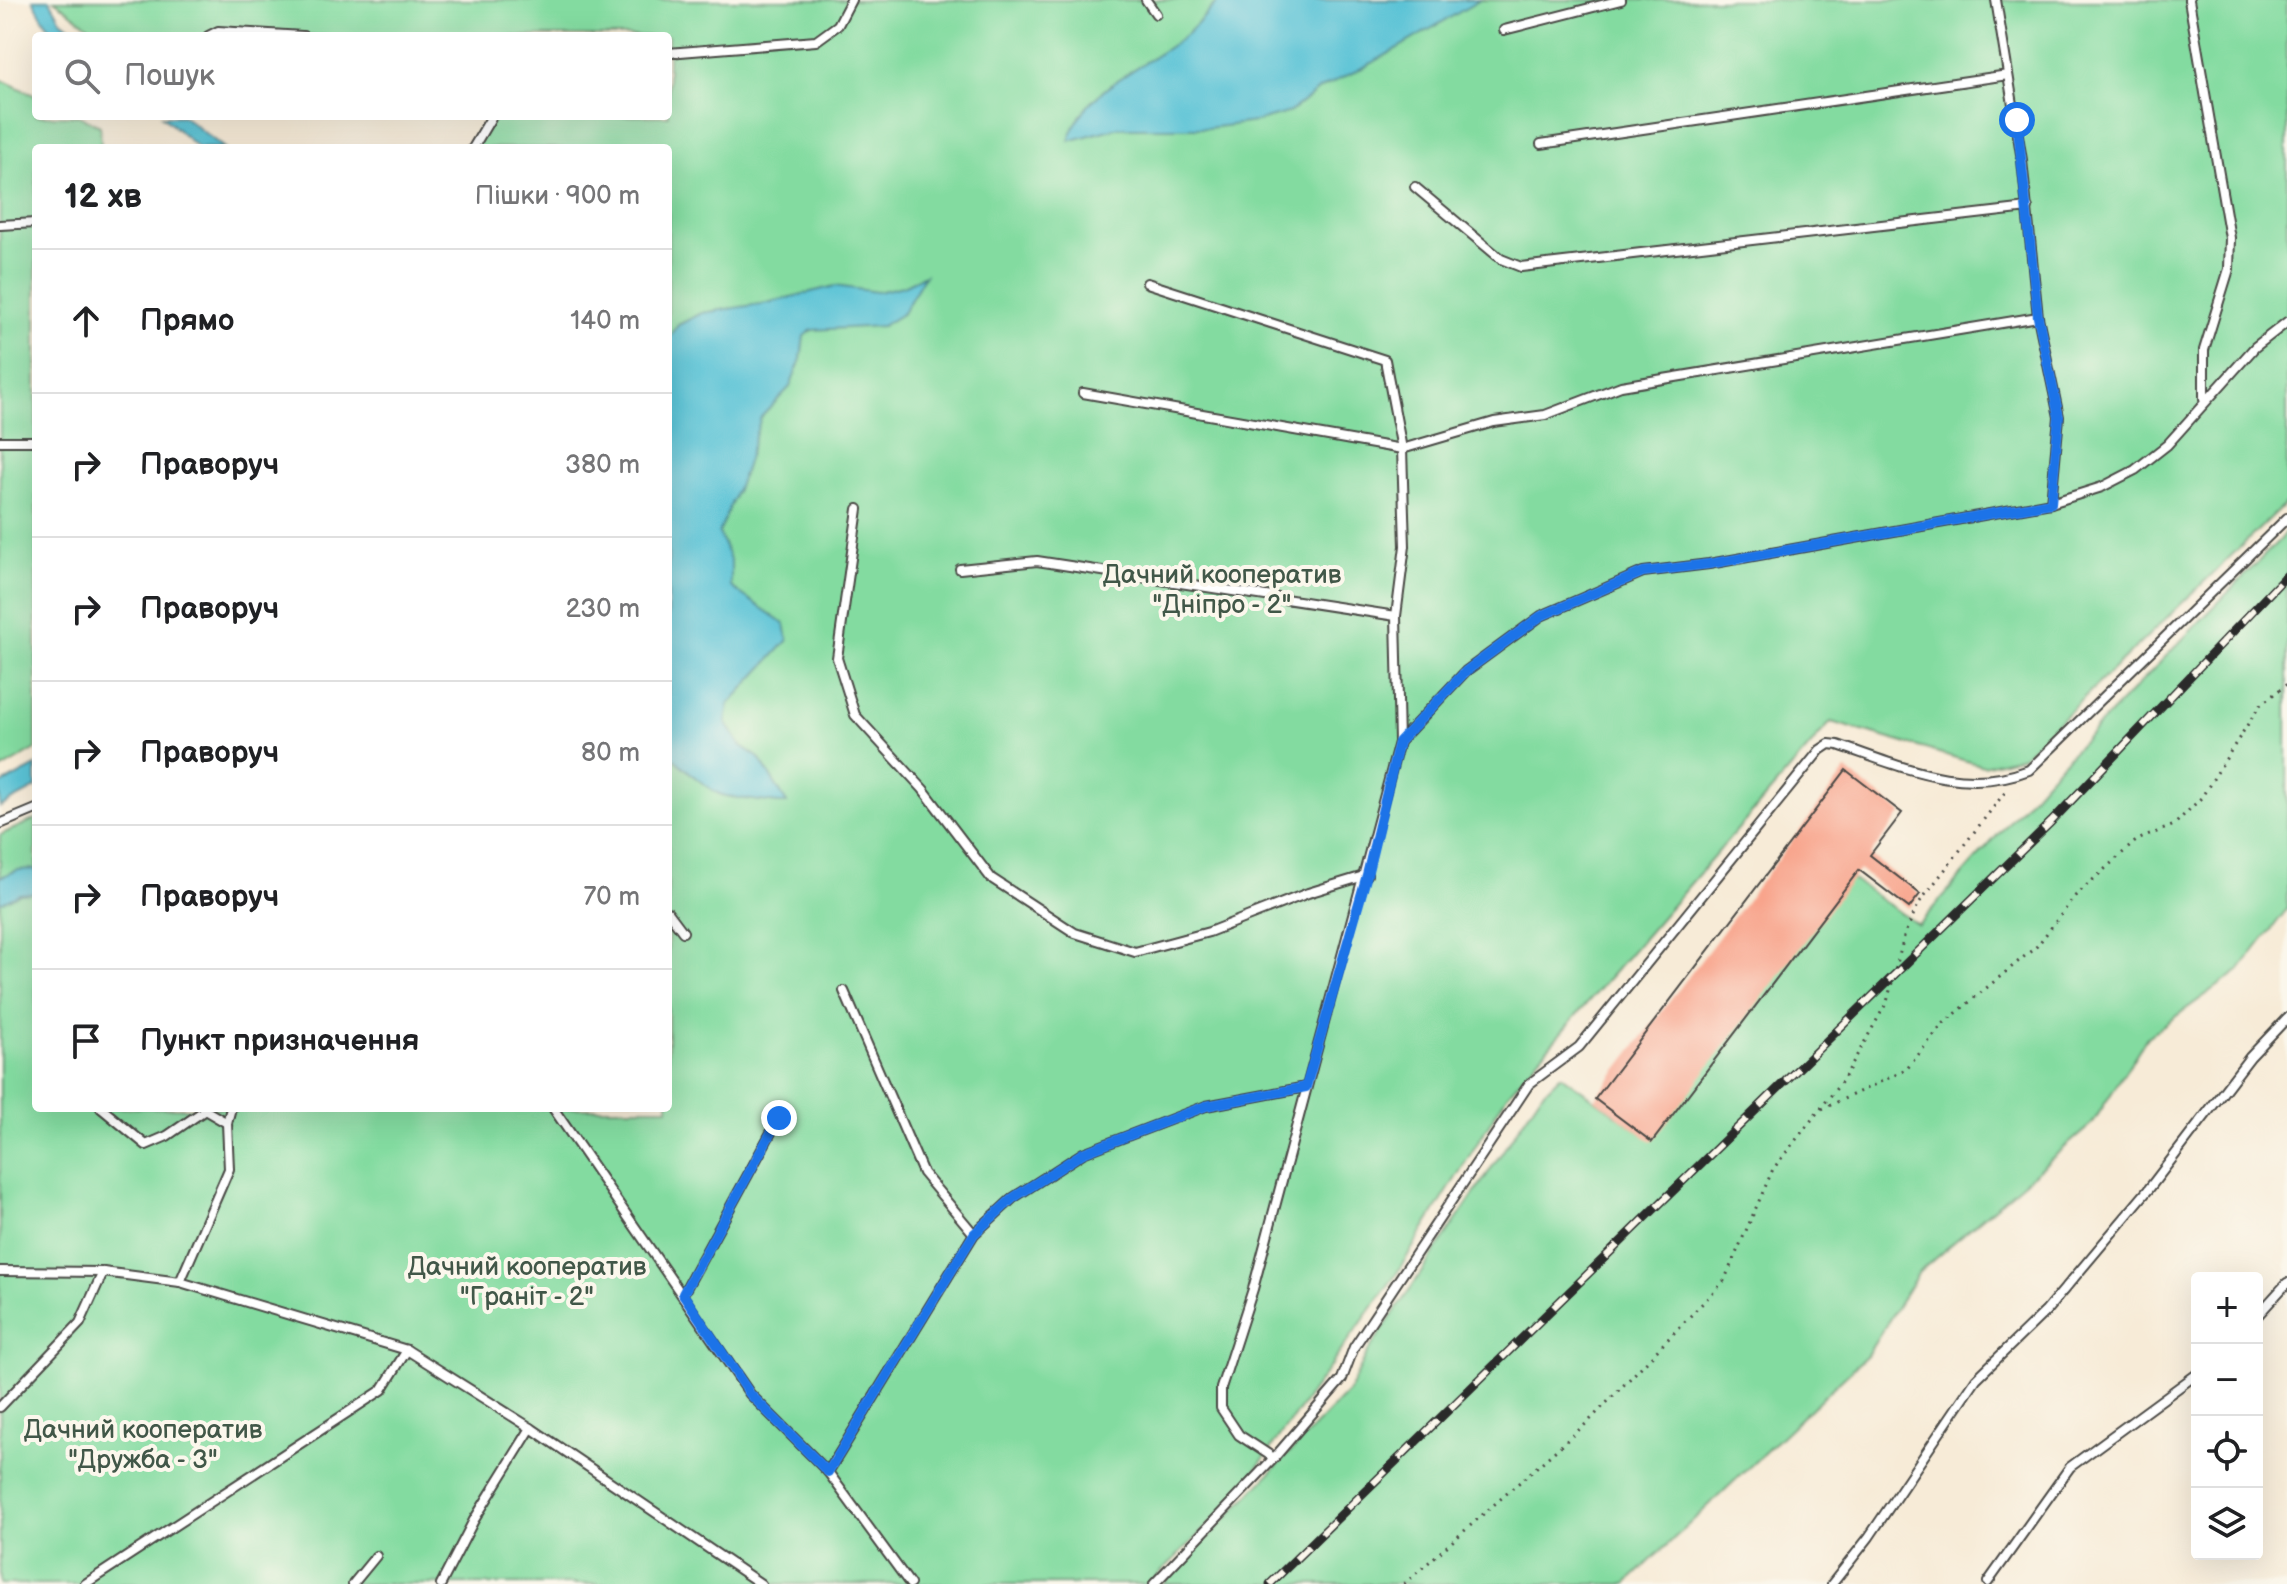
<!DOCTYPE html>
<html lang="uk">
<head>
<meta charset="utf-8">
<style>
	:root { --surface:#fff; --page:#f2f2f2; --text:#202124; --muted:#757577; --line:#e0e0e0 }
	body { margin:0; font-family:"Balsamiq Sans",sans-serif; background:var(--page); color:var(--text) }
	.controls { position:absolute; right:24px; bottom:24px; display:grid; overflow:hidden; border-radius:8px; box-shadow:0 8px 32px #0002 }
	.controls button { width:72px; height:72px; display:grid; place-items:center; padding:0; border:0; border-bottom:2px solid var(--line); background:var(--surface); color:var(--text); font:40px sans-serif }
	.stop { position:absolute; width:24px; height:24px; margin:-18px; border:6px solid #1a73e8; border-radius:50%; background:#fff }
	.stop.end { background:#1a73e8; border-color:#fff; box-shadow:0 2px 8px #0008 }
	.list { margin:0; padding:0; list-style:none }
	h2 { display:flex; justify-content:space-between; align-items:center; height:104px; margin:0; padding:0 32px; font-size:34px }
	h2 small { font-size:26px; font-weight:400; color:var(--muted) }
	.list li { display:grid; grid-template-columns:52px 1fr auto; gap:24px; align-items:center; box-sizing:border-box; height:144px; padding:0 32px; border-top:2px solid var(--line) }
	.list b { display:block; font-size:30px; white-space:nowrap }
	.list em { font-size:26px; font-style:normal; color:var(--muted) }
	.icon { flex:none; width:44px; height:44px; fill:none; stroke:currentColor; stroke-width:2; stroke-linecap:round; stroke-linejoin:round }
	.map { position:relative; flex:none; width:2287px; height:1584px; overflow:hidden }
	.search { position:absolute; background:var(--surface); box-shadow:0 8px 32px #0002; left:32px; top:32px; width:640px; height:88px; display:flex; align-items:center; gap:20px; box-sizing:border-box; padding:0 28px; border-radius:8px; color:var(--muted); font-size:30px }
	.panel { position:absolute; background:var(--surface); box-shadow:0 8px 32px #0002; left:32px; top:144px; width:640px; height:968px; border-radius:8px }
	.map>svg:first-child { display:block }
	.green { fill:#83dba0; stroke:#578366; stroke-width:2 }
	.water { fill:#5ac3d6; stroke:#427780; stroke-width:2 }
	.building { fill:#f8a48c }
	.lines { fill:none; stroke-linecap:round; stroke-linejoin:round }
	.lane-casing { stroke:#4a4845; stroke-width:12 }
	.path { stroke:#4a4845; stroke-width:3; stroke-dasharray:2 6; stroke-linecap:butt }
	.lane { stroke:#fff; stroke-width:8 }
	.rail-casing { stroke:#2b2b2b; stroke-width:9 }
	.rail { stroke:#fbf7ec; stroke-width:6; stroke-dasharray:18; stroke-linecap:butt }
	.route { stroke:#1a73e8; stroke-width:10 }
	.labels { text-anchor:middle; stroke-width:8; stroke-linejoin:round; paint-order:stroke }
	.park-label { font-size:26px; fill:#415748; stroke:#fbf7ec }
</style>
</head>
<body>
<div class="map">
<svg width="2287" height="1584" viewBox="0 0 2287 1584">
	<rect width="100%" height="100%" fill="#fbf7ec"/>
	<filter id="ink" filterUnits="userSpaceOnUse"><feTurbulence type="fractalNoise" baseFrequency=".0125" numOctaves="2"/><feDisplacementMap in="SourceGraphic" scale="16" xChannelSelector="R" yChannelSelector="G"/><feConvolveMatrix kernelMatrix="1 2 1 2 8 2 1 2 1" color-interpolation-filters="sRGB"/></filter>
	<filter id="wash" filterUnits="userSpaceOnUse"><feTurbulence type="fractalNoise" baseFrequency=".006" numOctaves="4" result="noise"/><feDisplacementMap in="SourceGraphic" scale="32" xChannelSelector="R" yChannelSelector="G"/><feGaussianBlur stdDeviation="1.8" result="paint"/><feColorMatrix in="noise" values="0 0 0 0 0 0 0 0 0 0 0 0 0 0 0 0 0 1.4 0 .05"/><feComposite in="paint" operator="in"/></filter>
	<g filter="url(#wash)">
		<rect width="100%" height="100%" fill="#f7ebd7"/>
		<g class="green">
			<path d="M54,0H2287V502L2023,756L1984,766L1831,722L1507,1095L1397,1273L1234,1500L1149,1584H0V835L36,819V1108H668V148H473L492,116H668V36H102Z"/>
			<path d="M0,79L36,96V116H79L100,126L101,148H36V749L0,770Z"/>
			<path d="M2287,532V909L2239,971L2147,1037L2092,1124L1919,1272L1867,1355L1626,1584H1163L1349,1391L1369,1350L1540,1096L1561,1075L1646,1136L1846,875L1918,925L2057,768Z"/>
		</g>
		<g class="water">
			<path d="M33,0H50L61,20L82,36C49,36 48,27 33,0Z"/>
			<path d="M1219,0H1480L1372,63L1318,90L1290,112L1255,122L1208,128H1115L1069,141C1084,85 1149,67 1189,32C1200,22 1209,10 1219,0Z"/>
			<path d="M162,116H183L224,148H198Z"/>
			<path d="M925,275L903,313L882,326L812,330L804,336L801,359L790,387L761,417L744,472L719,533L731,562V587L785,624L788,640L729,704L726,722L740,745L759,758L787,803C778,804 726,797 719,794C701,785 684,766 668,754V340L678,325L702,313L767,303L835,286L877,292L903,286Z"/>
			<path d="M36,766V788L0,807V785Z"/>
			<path d="M36,869V893L19,894L0,903V877L18,870Z"/>
		</g>
		<g id="blocks">
			<path class="building" d="M1846,770L1902,813L1870,855L1920,894L1909,908L1859,870L1652,1142L1595,1099Z"/>
		</g>
	</g>
	<g filter="url(#ink)">
		<use href="#blocks" fill-opacity="0" stroke="#4a4845" stroke-width="2"/>
		<g class="lines">
			<g class="lane-casing">
				<g id="lane">
					<path d="M1146,0L1156,14"/>
					<path d="M1996,0L2022,160L2038,317L2059,417L2051,503"/>
					<path d="M2189,0L2230,238L2229,269L2204,350V399"/>
					<path d="M1504,30L1621,0"/>
					<path d="M208,36L218,31L303,36"/>
					<path d="M668,53L816,41L838,25L851,0"/>
					<path d="M1541,144L2008,75"/>
					<path d="M473,148L492,116"/>
					<path d="M1415,187L1501,259L1521,267L2028,208"/>
					<path d="M0,225L36,223"/>
					<path d="M1147,283L1385,360L1402,449L1405,546L1396,616L1399,742"/>
					<path d="M1083,393L1402,449L1494,422L1545,415L1621,386L2038,317"/>
					<path d="M0,441H36"/>
					<path d="M858,509L837,658L855,715L923,789L991,878L1075,933L1135,952L1209,932L1308,893L1367,875"/>
					<path d="M960,569L1037,561L1396,616"/>
					<path d="M0,824L36,809"/>
					<path d="M668,912L683,932"/>
					<path d="M844,991L923,1173L974,1234"/>
					<path d="M101,1108L146,1145L167,1136L205,1110"/>
					<path d="M553,1108L750,1394L828,1472"/>
					<path d="M203,1109L227,1123"/>
					<path d="M0,1271L103,1272L180,1282L407,1350L531,1428L761,1584"/>
					<path d="M180,1282L229,1169L227,1123L231,1108"/>
					<path d="M683,1294L779,1118"/>
					<path d="M2257,1316L2287,1283"/>
					<path d="M0,1407L80,1323L103,1272"/>
					<path d="M1274,1458L1239,1435L1221,1408V1388L1253,1289L1399,742L1466,671L1541,616L1643,572L1709,564L2051,503L2102,487L2135,470L2167,445L2255,347L2287,322"/>
					<path d="M1988,1582L2070,1467L2197,1374"/>
					<path d="M85,1584L382,1390L407,1350"/>
					<path d="M353,1584L376,1556"/>
					<path d="M441,1584L474,1520L531,1428"/>
					<path d="M910,1584L828,1472L974,1234L1013,1198L1083,1153L1206,1106L1306,1087"/>
					<path d="M1154,1584L1274,1458L1342,1379L1354,1347L1529,1084L1579,1047L1820,750L1829,744L1838,745C1901,766 1963,796 2029,770L2287,518"/>
					<path d="M1832,1584L1869,1537L1976,1379L2046,1311L2148,1190L2250,1057L2287,1018"/>
				</g>
			</g>
			<g class="path">
				<path d="M1822,1109L1906,1070L1943,1024L2037,946L2076,895L2137,840L2174,825L2201,798L2260,705L2287,684"/>
				<path d="M1404,1584L1589,1421L1724,1281L1773,1169L1843,1080L1887,1002L1905,933L1919,903L2006,791"/>
			</g>
			<use href="#lane" class="lane"/>
			<g class="rail-casing">
				<path id="rail" d="M1270,1584L2051,822L2287,575"/>
			</g>
			<use href="#rail" class="rail"/>
		</g>
	</g>
	<g class="lines" filter="url(#ink)">
		<path class="route" d="M779,1118L683,1294L750,1394L828,1472L974,1234L1013,1198L1083,1153L1206,1106L1306,1087L1367,875L1399,742L1466,671L1541,616L1643,572L1709,564L2051,503L2059,417L2038,317L2017,120"/>
	</g>
	<g class="labels">
		<g class="park-label">
			<text x="1222" y="583">Дачний кооператив<tspan x="1222" dy="30">"Дніпро - 2"</tspan></text>
			<text x="527" y="1275">Дачний кооператив<tspan x="527" dy="30">"Граніт - 2"</tspan></text>
			<text x="143" y="1438">Дачний кооператив<tspan x="143" dy="30">"Дружба - 3"</tspan></text>
		</g>
	</g>
</svg>
<div class="controls">
<button>+</button>
<button>−</button>
<button><svg class="icon" aria-label="locate" viewBox="0 0 24 24"><circle cx="12" cy="12" r="6"/><path d="M12 2v4M12 18v4M2 12h4M18 12h4"/></svg></button>
<button><svg class="icon" aria-label="layers" viewBox="0 0 24 24"><path d="M12 4l9 5-9 5-9-5zM3 14l9 5 9-5"/></svg></button>
</div>
<div class="stop" style="left:2017px;top:120px"></div>
<div class="stop end" style="left:779px;top:1118px"></div>
<div class="search"><svg class="icon" aria-label="search" viewBox="0 0 24 24"><circle cx="10" cy="10" r="6"/><path d="M15 15l6 6"/></svg>Пошук</div>
<section class="panel">
<h2>12 хв<small>Пішки · 900 m</small></h2>
<ul class="list">
<li><svg class="icon" aria-label="ahead" viewBox="0 0 24 24"><path d="M12 20V5M6 11l6-6 6 6"/></svg><div><b>Прямо</b></div><em>140 m</em></li>
<li><svg class="icon" aria-label="right" viewBox="0 0 24 24"><path d="M7 20v-9h11M14 6l5 5-5 5"/></svg><div><b>Праворуч</b></div><em>380 m</em></li>
<li><svg class="icon" aria-label="right" viewBox="0 0 24 24"><path d="M7 20v-9h11M14 6l5 5-5 5"/></svg><div><b>Праворуч</b></div><em>230 m</em></li>
<li><svg class="icon" aria-label="right" viewBox="0 0 24 24"><path d="M7 20v-9h11M14 6l5 5-5 5"/></svg><div><b>Праворуч</b></div><em>80 m</em></li>
<li><svg class="icon" aria-label="right" viewBox="0 0 24 24"><path d="M7 20v-9h11M14 6l5 5-5 5"/></svg><div><b>Праворуч</b></div><em>70 m</em></li>
<li><svg class="icon" aria-label="arrive" viewBox="0 0 24 24"><path d="M6 21V4h12l-3 4 3 4H6"/></svg><div><b>Пункт призначення</b></div></li>
</ul>
</section>
</div>
</body>
</html>
